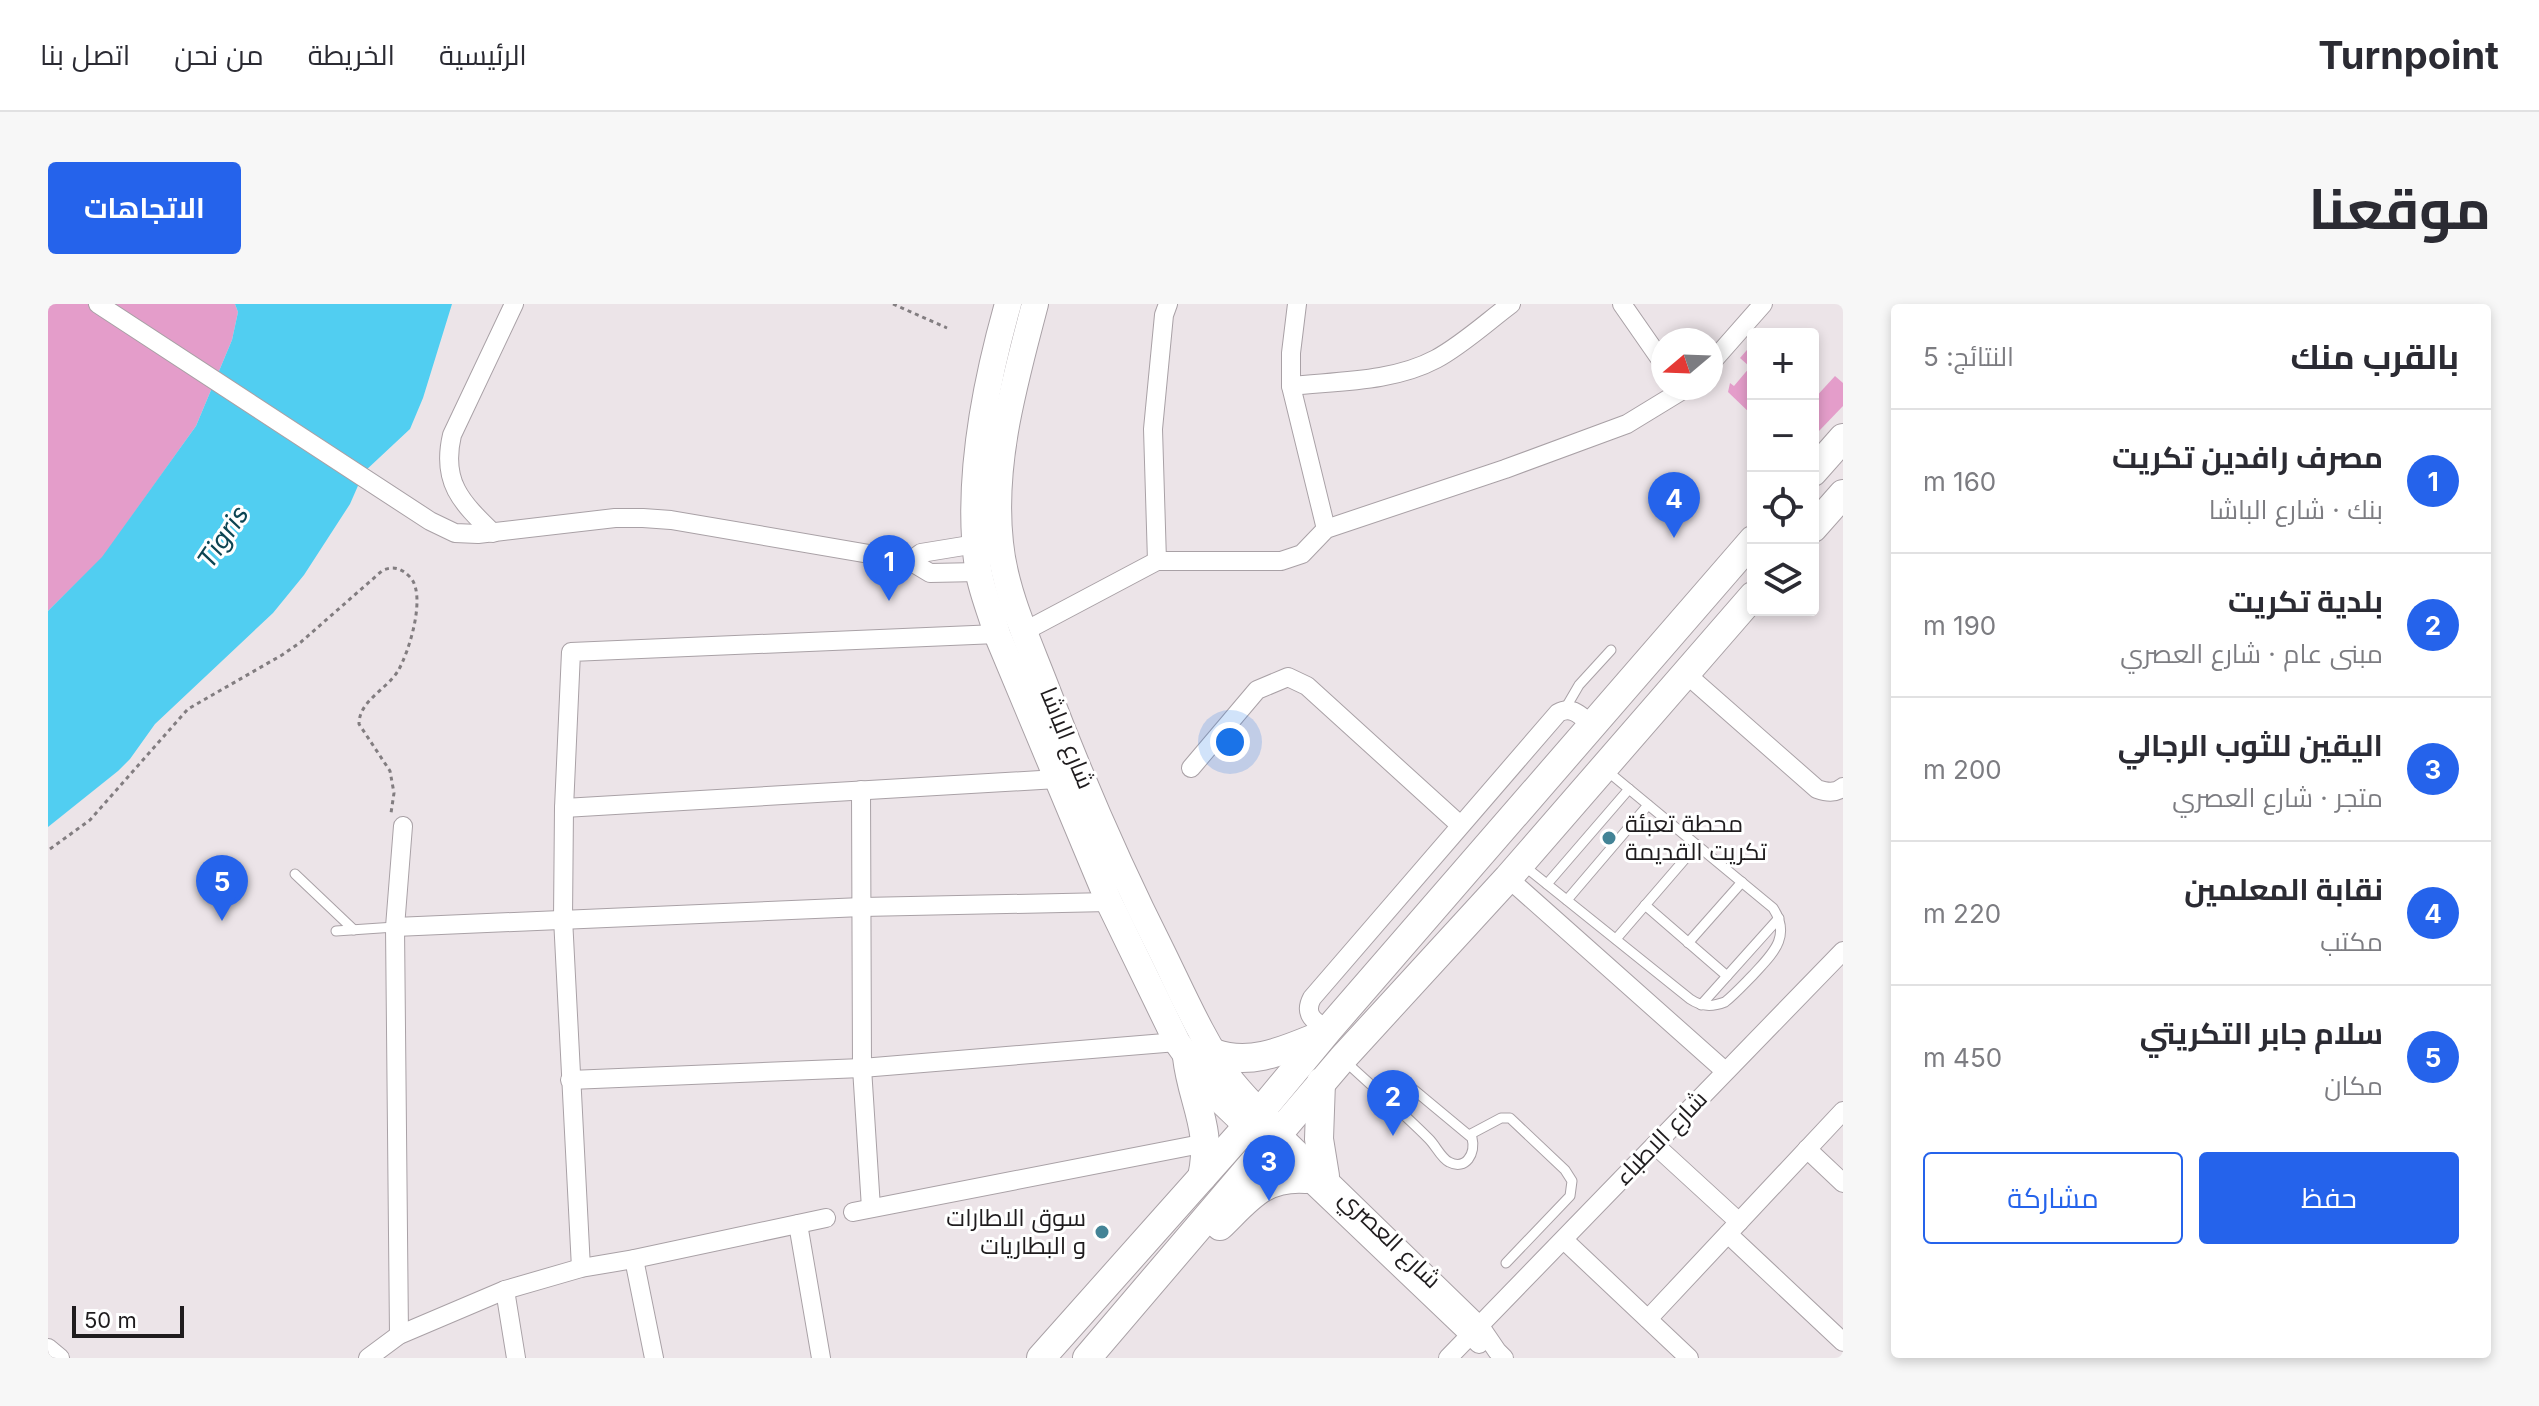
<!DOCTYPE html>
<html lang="ar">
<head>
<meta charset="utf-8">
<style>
	:root { --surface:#fff; --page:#f7f7f7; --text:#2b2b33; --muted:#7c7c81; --line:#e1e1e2; --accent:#2563eb }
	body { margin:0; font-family:Inter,Cairo,sans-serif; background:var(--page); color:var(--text); direction:rtl }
	.controls { position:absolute; right:24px; top:24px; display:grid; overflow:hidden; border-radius:8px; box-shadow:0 4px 12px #0003 }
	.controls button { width:72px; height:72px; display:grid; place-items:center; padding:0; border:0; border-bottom:2px solid var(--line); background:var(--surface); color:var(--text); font:40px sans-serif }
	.compass { position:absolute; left:1603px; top:24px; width:72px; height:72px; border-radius:50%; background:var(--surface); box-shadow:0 4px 12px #0003; rotate:251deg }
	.scale { position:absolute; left:24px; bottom:20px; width:112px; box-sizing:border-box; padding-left:8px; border:4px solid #1f1c1e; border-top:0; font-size:22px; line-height:28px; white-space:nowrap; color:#1f1c1e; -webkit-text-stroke:6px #fff; paint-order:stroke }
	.you { position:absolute; left:1182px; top:438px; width:28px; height:28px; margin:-20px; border:6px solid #fff; border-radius:50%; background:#1a73e8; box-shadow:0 0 0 12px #1a73e833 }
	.badge { display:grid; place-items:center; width:52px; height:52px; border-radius:50%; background:var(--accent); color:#fff; font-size:26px; font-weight:700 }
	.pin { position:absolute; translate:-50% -66px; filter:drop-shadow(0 2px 4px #0008) }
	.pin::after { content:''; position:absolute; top:42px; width:28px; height:24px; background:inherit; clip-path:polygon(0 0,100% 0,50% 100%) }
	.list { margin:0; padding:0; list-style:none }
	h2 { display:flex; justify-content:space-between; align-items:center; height:104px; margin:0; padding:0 32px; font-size:34px }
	h2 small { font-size:26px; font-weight:400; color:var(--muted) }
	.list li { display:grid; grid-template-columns:52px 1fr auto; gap:24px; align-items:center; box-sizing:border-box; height:144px; padding:0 32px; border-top:2px solid var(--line) }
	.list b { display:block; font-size:30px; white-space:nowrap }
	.list p { margin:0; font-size:26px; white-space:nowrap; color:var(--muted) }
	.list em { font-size:26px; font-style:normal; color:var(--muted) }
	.actions { display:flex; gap:16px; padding:24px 32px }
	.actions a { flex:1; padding:18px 0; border:2px solid var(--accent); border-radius:8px; text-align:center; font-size:28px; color:var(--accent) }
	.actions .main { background:var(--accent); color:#fff }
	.icon { flex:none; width:44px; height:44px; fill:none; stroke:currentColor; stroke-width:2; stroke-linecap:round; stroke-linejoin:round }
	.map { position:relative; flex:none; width:1795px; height:1054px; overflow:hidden; direction:ltr; border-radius:8px }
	header { display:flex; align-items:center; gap:48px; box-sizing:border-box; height:112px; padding:0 40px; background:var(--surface); border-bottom:2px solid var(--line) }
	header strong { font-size:38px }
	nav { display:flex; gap:44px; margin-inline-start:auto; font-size:28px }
	.intro { display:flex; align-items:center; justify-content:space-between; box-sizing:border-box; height:192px; padding:0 48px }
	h1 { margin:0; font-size:56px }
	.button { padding:20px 36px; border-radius:8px; background:var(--accent); color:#fff; font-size:28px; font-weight:700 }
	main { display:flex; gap:48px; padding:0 48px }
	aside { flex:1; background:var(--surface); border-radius:8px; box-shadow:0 4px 12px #0003 }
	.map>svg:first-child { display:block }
	.green { fill:#e49dca }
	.water { fill:#51cef1 }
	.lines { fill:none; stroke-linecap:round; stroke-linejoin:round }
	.lane-casing { stroke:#a9a1a6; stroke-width:11 }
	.street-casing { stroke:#a9a1a6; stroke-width:20 }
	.secondary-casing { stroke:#a9a1a6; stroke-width:28 }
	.primary-casing { stroke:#a9a1a6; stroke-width:30 }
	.path { stroke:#827d80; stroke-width:3; stroke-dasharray:4 4; stroke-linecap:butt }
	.lane { stroke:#fff; stroke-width:9 }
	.street { stroke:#fff; stroke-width:18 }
	.secondary { stroke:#fff; stroke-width:26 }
	.primary { stroke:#fff; stroke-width:28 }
	.poi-dot { fill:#438396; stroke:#fff; stroke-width:3 }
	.labels { text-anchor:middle; stroke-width:6; stroke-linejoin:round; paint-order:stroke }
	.street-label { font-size:24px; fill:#1f1c1e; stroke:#fff }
	.poi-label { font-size:24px; fill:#1f1c1e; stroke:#fff; text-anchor:start }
	.water-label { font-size:26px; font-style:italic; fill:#0d4553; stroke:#fff }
</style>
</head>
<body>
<header>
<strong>Turnpoint</strong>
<nav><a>الرئيسية</a><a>الخريطة</a><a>من نحن</a><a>اتصل بنا</a></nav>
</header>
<div class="intro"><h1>موقعنا</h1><a class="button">الاتجاهات</a></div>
<main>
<aside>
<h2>بالقرب منك<small>النتائج: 5</small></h2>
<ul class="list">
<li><span class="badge">1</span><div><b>مصرف رافدين تكريت</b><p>بنك · شارع الباشا</p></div><em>160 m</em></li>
<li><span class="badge">2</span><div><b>بلدية تكريت</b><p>مبنى عام · شارع العصري</p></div><em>190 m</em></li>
<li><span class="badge">3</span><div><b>اليقين للثوب الرجالي</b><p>متجر · شارع العصري</p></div><em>200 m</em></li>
<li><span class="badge">4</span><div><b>نقابة المعلمين</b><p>مكتب</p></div><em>220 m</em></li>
<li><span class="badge">5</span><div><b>سلام جابر التكريتي</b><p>مكان</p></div><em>450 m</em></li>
</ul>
<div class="actions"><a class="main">حفظ</a><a>مشاركة</a></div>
</aside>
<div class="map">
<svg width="1795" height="1054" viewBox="0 0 1795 1054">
	<rect width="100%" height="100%" fill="#ece4e8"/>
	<g class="green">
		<path d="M0,0H187L190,8L184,36L148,122L54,254L0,307Z"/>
		<path d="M1705,39V58L1702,59L1705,78V112L1680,88L1682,79L1686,82L1702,63L1692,54Z"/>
		<path d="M1787,72L1795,79V102L1771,127L1765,117V96Z"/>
	</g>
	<path class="water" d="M187,0H404L375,94L362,125L316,168L302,200L256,271L225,309L107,420L82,455L70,467L0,523V307L54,253L148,122L184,36L190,8Z"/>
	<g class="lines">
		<g class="lane-casing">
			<g id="lane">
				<path d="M1517,405L1531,381L1563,346"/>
				<path d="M1475,561L1642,695C1654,703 1664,703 1677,698C1687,690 1696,680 1705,671C1724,650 1744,633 1725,604L1558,466"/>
				<path d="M247,570L306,626"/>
				<path d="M1499,580L1581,485"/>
				<path d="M1519,596L1600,501"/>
				<path d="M1597,601L1679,672"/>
				<path d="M288,627L347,623"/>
				<path d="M1568,635L1649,541"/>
				<path d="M1640,639L1694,578"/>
				<path d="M1653,701L1731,614"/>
				<path d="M1298,758C1326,784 1354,808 1381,835C1388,842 1393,854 1401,858C1418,867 1428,849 1424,834L1365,785"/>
				<path d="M1421,831L1453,814H1462L1517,866L1524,877L1522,892L1458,959"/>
			</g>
		</g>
		<g class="street-casing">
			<g id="street">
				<path d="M50,0L382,217L407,229L430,230L567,214H595L623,216L862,257L882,269L931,268"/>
				<path d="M1249,0L1243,49V82L1278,225"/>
				<path d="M1574,0L1615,59"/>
				<path d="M1663,59L1715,0"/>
				<path d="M1243,82C1290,77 1345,78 1388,55C1414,41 1439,18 1463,0"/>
				<path d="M445,229C413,198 393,178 404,131L466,0"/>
				<path d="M862,257L873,249L928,240"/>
				<path d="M1109,257L1105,125L1116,11L1120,0"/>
				<path d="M977,327L1109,257H1233L1254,250L1278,225L1457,165L1579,120L1638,84"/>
				<path d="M1637,369L1769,485C1778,488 1787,490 1795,483"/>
				<path d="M1143,464L1209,386L1240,373L1259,382L1412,521"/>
				<path d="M813,486L814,764L823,904"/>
				<path d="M516,504L1009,475"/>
				<path d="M1460,574L1677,767"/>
				<path d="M347,623L814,603L1061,598"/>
				<path d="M1280,726C1267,718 1255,711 1264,694L1510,409C1524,401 1533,412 1544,421"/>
				<path d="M522,776L814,764L1129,738"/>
				<path d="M1231,827L1432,1022L1449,1047L1456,1054"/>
				<path d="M1219,841L1258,875L1431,1040"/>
				<path d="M1607,841L1691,918"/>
				<path d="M1759,845L1795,879"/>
				<path d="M805,908L1158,839"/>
				<path d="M750,920L773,1054"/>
				<path d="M1680,930L1795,1038"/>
				<path d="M1516,936L1641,1054"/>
				<path d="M586,955L606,1054"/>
				<path d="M533,964L515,614L516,504L523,348L949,330"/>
				<path d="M457,986L468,1054"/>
				<path d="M1600,1015L1795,807"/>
				<path d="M351,1031L347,623L355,522"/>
				<path d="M0,1044L12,1054"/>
				<path d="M320,1054L351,1031L457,986L533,964L586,955L778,914"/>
				<path d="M1400,1054L1795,647"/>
			</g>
		</g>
		<g class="secondary-casing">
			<g id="secondary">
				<path d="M960,0C937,81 918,180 930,264C933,286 943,308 949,330L1061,598L1129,738L1166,790L1214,836"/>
				<path d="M987,0C967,77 943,158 952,239C957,290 982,341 1000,389C1034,478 1072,565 1115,650C1136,693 1156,739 1184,778C1197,794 1211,808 1226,822"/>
			</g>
		</g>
		<g class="primary-casing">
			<g id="primary">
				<path d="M1765,168L1795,134"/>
				<path d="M1765,224L1795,190"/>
				<path d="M1166,749C1203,763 1239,745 1274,731"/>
				<path d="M1139,753C1144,798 1165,825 1154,873"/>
				<path d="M1273,778L1271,835L1277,872"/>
				<path d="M1172,922C1200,895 1215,872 1258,875"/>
				<path d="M993,1054L1212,808L1280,726L1705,236"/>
				<path d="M1039,1054L1294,755L1460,574L1705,292"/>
			</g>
		</g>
		<g class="path">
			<path d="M845,0L899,24"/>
			<path d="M2,545L42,516L140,405L234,351L253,338L335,266C346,262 353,264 362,273C379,291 361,348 350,367C338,386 311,397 311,420L342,467L346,489L343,509"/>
		</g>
		<use href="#lane" class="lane"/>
		<use href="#street" class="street"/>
		<use href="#secondary" class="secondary"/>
		<use href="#primary" class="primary"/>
	</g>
	<g class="poi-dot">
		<circle cx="1561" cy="534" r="8"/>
		<circle cx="1054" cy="928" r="8"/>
	</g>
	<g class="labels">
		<g class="street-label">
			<text transform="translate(1019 434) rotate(68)" y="8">شارع الباشا</text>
			<text transform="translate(1613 834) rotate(-46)" y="8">شارع الاطباء</text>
			<text transform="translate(1342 935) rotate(44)" y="8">شارع العصري</text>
		</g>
		<g class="poi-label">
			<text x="1577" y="528">محطة تعبئة<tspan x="1577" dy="28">تكريت القديمة</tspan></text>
			<text x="1038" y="922" text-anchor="end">سوق الاطارات<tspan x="1038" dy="28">و البطاريات</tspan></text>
		</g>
		<g class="water-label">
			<text transform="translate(175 233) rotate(-56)" y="9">Tigris</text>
		</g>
	</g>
</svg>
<div class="controls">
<button>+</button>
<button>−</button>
<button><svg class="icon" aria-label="locate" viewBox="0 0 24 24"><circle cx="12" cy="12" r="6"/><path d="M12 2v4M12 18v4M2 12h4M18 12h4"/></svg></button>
<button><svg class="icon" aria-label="layers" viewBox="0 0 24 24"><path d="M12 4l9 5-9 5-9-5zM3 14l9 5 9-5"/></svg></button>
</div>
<svg class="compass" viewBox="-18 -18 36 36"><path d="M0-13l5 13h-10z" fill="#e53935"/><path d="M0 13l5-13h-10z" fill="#7c7c81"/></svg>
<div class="scale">50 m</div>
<div class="you"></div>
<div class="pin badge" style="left:841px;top:297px">1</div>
<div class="pin badge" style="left:1345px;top:832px">2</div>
<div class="pin badge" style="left:1221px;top:897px">3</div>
<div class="pin badge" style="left:1626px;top:234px">4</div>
<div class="pin badge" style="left:174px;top:617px">5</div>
</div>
</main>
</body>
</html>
